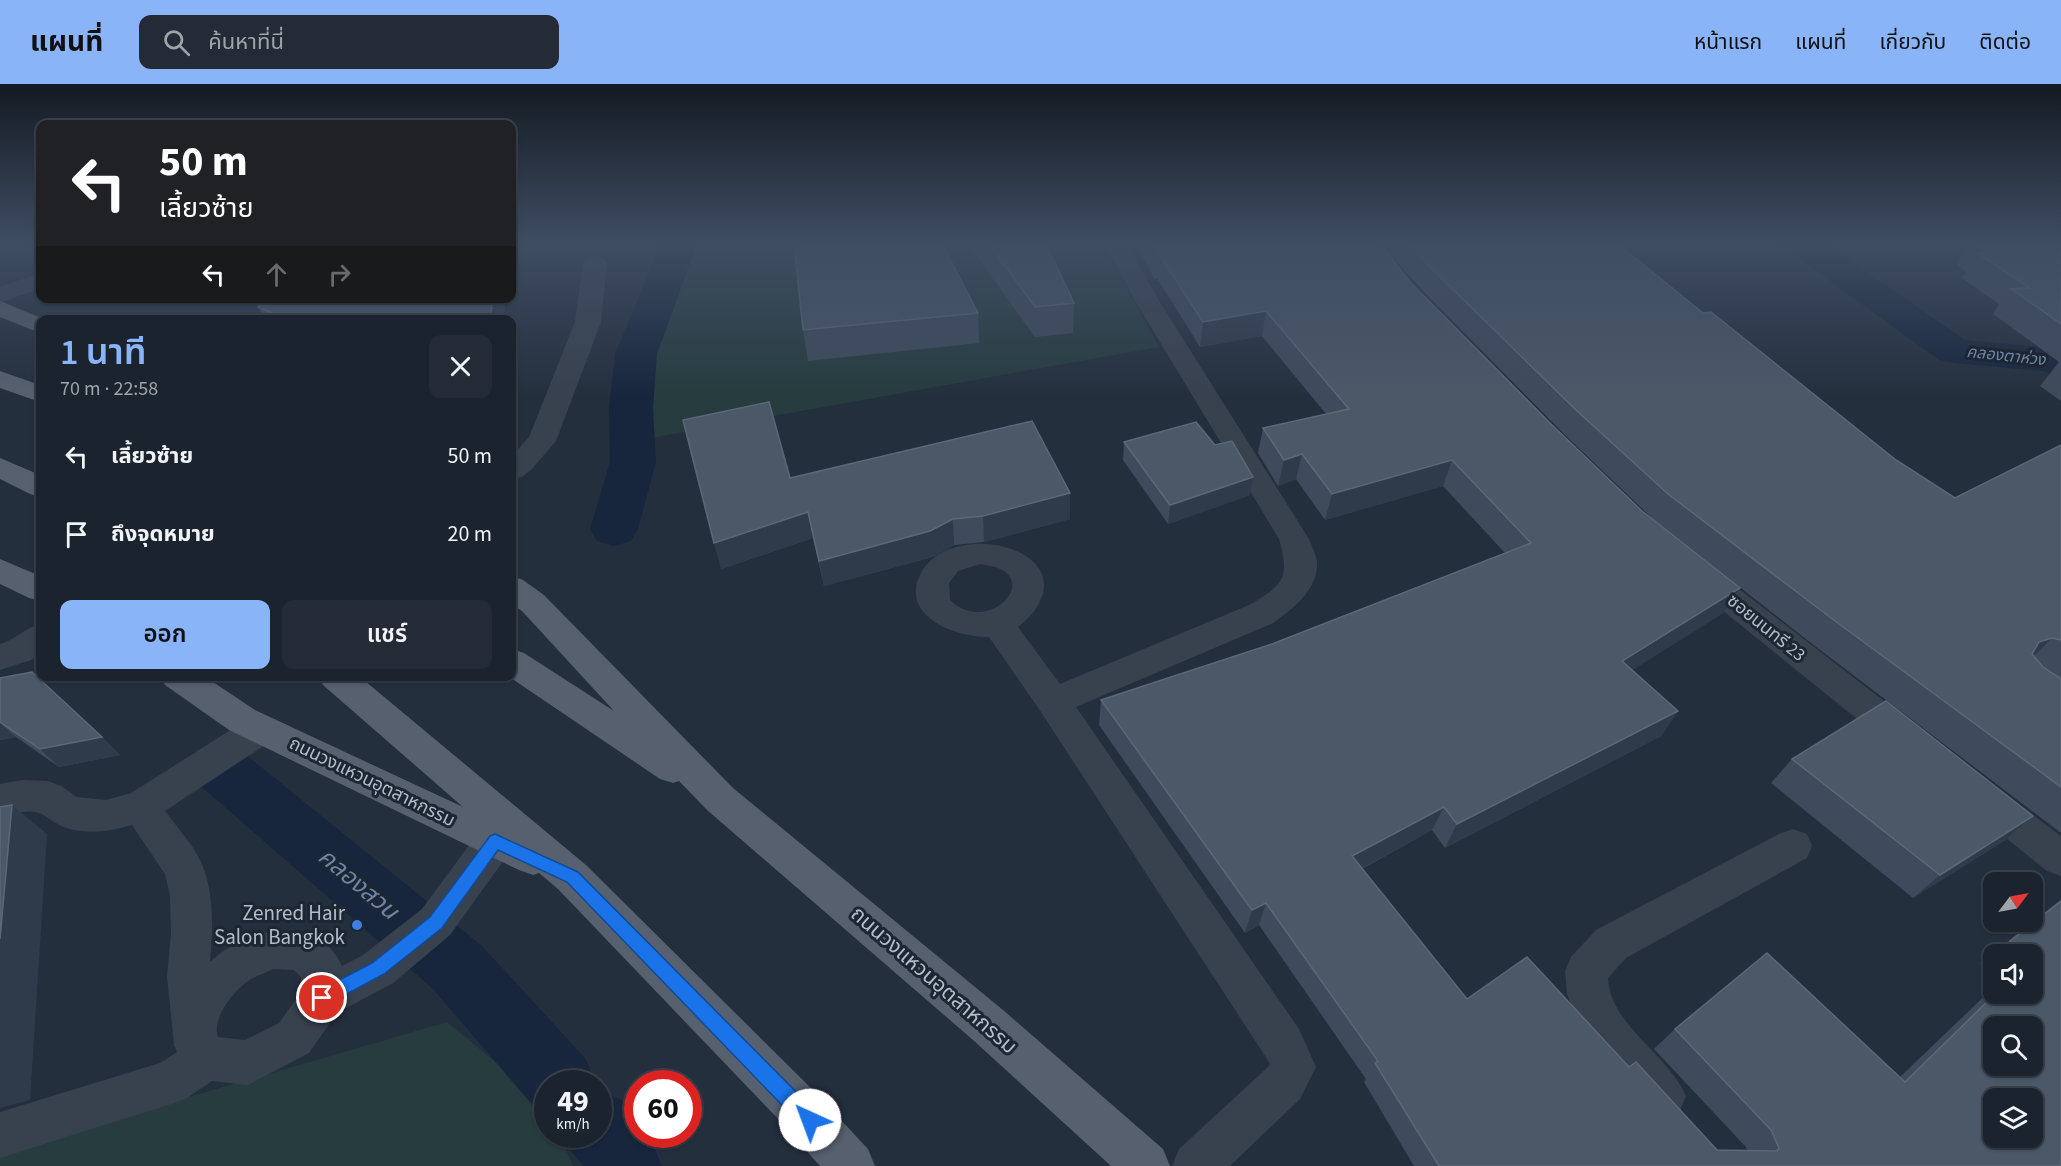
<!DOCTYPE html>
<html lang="th">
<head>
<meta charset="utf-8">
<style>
	:root { --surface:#1b232e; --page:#242b36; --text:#f1f3f6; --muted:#a0a4aa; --line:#39404a; --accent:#8ab4f8 }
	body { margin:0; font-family:"Source Sans 3","Noto Sans Thai",sans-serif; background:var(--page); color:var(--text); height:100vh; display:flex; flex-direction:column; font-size:22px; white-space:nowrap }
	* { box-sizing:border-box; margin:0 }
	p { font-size:20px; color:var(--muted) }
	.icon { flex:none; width:33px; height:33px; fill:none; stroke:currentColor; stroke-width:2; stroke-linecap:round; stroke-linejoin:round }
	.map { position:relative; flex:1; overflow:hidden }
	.drawer { position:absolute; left:36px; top:231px; width:480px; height:366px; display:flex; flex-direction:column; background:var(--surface); border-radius:12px; box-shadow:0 2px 4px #0004,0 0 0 2px var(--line) }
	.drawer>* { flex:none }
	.top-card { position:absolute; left:36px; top:36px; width:480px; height:183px; border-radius:12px; box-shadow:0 2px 4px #0004,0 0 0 2px var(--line); background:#202124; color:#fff; overflow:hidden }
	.needle { width:39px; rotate:58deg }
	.buttons { position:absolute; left:1983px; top:788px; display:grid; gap:12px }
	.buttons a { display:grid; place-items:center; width:60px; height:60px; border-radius:12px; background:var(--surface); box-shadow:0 2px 4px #0004,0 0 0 2px var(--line); font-size:30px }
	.speed { position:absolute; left:534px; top:986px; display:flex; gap:12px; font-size:30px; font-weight:700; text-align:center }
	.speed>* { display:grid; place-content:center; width:78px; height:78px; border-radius:50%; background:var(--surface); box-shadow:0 2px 4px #0004,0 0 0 2px var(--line); line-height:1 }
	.speed small { font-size:15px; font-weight:400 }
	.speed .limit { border:9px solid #d22; background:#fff; color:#111 }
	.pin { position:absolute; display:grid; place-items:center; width:51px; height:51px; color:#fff; margin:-26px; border:3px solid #fff; border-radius:50%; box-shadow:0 2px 6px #0007 }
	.me { position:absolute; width:66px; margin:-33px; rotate:317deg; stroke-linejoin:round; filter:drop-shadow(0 0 4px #0008) }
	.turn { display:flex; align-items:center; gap:21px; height:126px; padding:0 24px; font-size:27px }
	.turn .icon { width:78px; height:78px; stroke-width:2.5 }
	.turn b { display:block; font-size:42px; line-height:51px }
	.lanes { display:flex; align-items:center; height:57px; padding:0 24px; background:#0003; justify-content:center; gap:30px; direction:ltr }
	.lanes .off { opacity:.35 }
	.round { display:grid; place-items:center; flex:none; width:63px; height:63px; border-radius:12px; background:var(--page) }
	.headline { display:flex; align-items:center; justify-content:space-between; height:102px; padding:0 24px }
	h1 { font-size:36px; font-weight:600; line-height:45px; color:var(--accent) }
	.cta { display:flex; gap:12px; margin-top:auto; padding:12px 24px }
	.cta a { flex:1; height:69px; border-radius:12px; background:var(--accent); color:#111; font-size:24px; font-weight:600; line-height:69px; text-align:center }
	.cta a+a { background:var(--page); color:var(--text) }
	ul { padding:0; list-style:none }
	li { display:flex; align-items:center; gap:18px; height:78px; padding:0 24px }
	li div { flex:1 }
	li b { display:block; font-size:22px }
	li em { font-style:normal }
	header { display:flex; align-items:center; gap:36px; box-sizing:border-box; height:84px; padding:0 30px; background:var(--accent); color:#111 }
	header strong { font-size:28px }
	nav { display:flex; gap:33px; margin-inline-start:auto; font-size:21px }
	.search { width:420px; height:54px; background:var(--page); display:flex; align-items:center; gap:15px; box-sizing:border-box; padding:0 21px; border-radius:12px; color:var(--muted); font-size:22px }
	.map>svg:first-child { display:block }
	.green { fill:#263c3f }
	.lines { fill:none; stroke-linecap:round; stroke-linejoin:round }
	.canal { fill:#17263c; fill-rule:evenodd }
	.minor { fill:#38414e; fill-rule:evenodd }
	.major { fill:#56606e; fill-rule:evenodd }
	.wall { fill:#3f4b5c }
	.shaded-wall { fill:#2f3b4b }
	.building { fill:#4b5868; stroke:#5c6777; stroke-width:1.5; fill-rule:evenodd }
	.route { fill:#1a73e8; stroke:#114b97; stroke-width:1.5 }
	.shop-dot { fill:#3f7fe0; stroke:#1d2633; stroke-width:2 }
	.labels { text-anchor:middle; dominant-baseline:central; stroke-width:6; stroke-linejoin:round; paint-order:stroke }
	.far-water-label { font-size:16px; font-style:italic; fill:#6d86a8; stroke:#1d2633 }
	.street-label { font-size:18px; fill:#b4bcc9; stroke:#1d2633 }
	.near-poi-label { font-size:21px; fill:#b4bcc9; stroke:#1d2633; text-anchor:end }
	.near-street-label { font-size:21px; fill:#b4bcc9; stroke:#1d2633 }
	.near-water-label { font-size:24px; font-style:italic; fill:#6d86a8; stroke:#1d2633 }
</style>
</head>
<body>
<header>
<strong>แผนที่</strong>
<div class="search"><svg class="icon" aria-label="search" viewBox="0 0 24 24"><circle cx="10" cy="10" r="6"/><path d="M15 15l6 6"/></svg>ค้นหาที่นี่</div>
<nav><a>หน้าแรก</a><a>แผนที่</a><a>เกี่ยวกับ</a><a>ติดต่อ</a></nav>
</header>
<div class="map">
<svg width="2061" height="1082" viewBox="0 0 2061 1082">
	<rect width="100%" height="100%" fill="#242f3e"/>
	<!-- green -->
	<g class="green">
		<path d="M 688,160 L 1103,160 L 1159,263 L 645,355 L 644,280 Z"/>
		<path d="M 447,938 L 545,1019 L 547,1024 L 548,1050 L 559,1050 L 573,1082 L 0,1082 L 0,1068 Z"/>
	</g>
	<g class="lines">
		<!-- canal -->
		<g class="canal">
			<path d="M 661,160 L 697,160 L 657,270 L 653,324 L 656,378 L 638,445 L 631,457 L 614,462 L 597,457 L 590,445 L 610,378 L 609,324 L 615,270 Z"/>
			<path d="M 1785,160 L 1827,160 L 1965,256 L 2061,265 L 2061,294 L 2043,287 L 1954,279 L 1939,276 L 1790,168 Z"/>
			<path d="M 224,663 L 245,670 L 481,861 L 585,974 L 596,999 L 548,999 L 548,1030 L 535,1024 L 433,905 L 203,704 L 195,687 L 203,670 Z"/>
			<path d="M 598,1006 C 624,1016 638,1020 638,1050 L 648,1050 L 662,1082 L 583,1082 L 572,1068 L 565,1050 L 598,1050 Z"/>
		</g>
		<!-- minor -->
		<g class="minor">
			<path d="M 1104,160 L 1127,160 L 1158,215 L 1309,455 C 1312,463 1316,470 1317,478 C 1319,505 1292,526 1273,539 L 1076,623 L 1299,945 L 1316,983 L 1300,1015 L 1230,1082 L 1172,1082 L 1179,1065 L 1268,983 L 1270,980 L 1267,975 L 1041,628 L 989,553 C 956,554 898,532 921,489 C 949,437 1064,460 1041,515 C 1036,527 1028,535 1018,543 L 1060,600 L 1249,521 C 1284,500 1290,495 1279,455 L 1134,215 ZM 980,480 C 986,481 993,482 998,484 C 1038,500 985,551 950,516 L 949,499 L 958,487 Z"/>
			<path d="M 1404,160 L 1467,160 L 1464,165 L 1456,167 L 1376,178 L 1368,176 L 1364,171 L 1368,166 Z"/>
			<path d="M 595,172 L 603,174 L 607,179 L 601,238 L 556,357 L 531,386 L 522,393 L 512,395 L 512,372 L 529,353 L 575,238 L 583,179 L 587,174 Z"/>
			<path d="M 40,189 L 40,204 L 0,219 L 0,203 Z"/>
			<path d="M 1697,478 L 1708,481 L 1919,644 L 1924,654 L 1919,664 L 1906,669 L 1893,664 L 1686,497 L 1681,489 L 1686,481 Z"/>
			<path d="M 40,540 L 40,569 L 31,576 L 0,586 L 0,560 C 15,556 25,544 40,540 Z"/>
			<path d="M 261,631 L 274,635 L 279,645 L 274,655 L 165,727 C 176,742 189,756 198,772 C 215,803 213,844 210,878 C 245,844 318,828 342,882 L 363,871 L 422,825 L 481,745 L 495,740 L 509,745 L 514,757 L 509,769 L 450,851 L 393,899 L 337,929 L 309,969 L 248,1001 L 212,997 L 187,1014 L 171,1020 L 0,1074 L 0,1028 L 160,979 L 177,968 L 174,961 L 167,892 L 171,850 L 170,812 L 165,790 L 132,741 C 111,747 89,751 67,744 C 56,741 51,735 42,730 C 31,724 12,730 0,732 L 0,700 L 22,696 L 48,697 L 61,702 L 77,713 L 106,716 L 131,709 L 248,635 ZM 273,885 L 294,886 L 301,893 L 301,908 L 279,939 L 245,956 L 218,953 C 211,934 235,905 251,895 C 258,891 266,889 273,885 Z"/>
			<path d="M 1984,699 L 1997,704 L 2061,752 L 2061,792 L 2047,787 L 1971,726 L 1965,715 L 1971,704 Z"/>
			<path d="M 1793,745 L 1807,750 L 1812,762 L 1807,774 L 1626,874 L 1608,894 C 1610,941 1668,970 1686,1012 L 1679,1028 L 1663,1035 L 1647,1028 L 1595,966 L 1578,938 L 1567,910 L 1565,887 L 1571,873 L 1596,846 L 1779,750 Z"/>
		</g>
		<!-- major -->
		<g class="major">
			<path d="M 0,217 L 46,236 L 40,236 L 40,249 L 0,233 Z"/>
			<path d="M 0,287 L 40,301 L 40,318 L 0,304 Z"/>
			<path d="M 0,374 L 40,391 L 40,413 L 30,410 L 0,395 Z"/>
			<path d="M 0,475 L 40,492 L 40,517 L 29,514 L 0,500 Z"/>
			<path d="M 512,492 L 523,496 L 544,511 L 733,704 L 1003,926 L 1163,1065 L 1170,1082 L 1111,1082 L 973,956 L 707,726 L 679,697 L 673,699 L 660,695 L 508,592 L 512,592 L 512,565 L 524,569 L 614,627 L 522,527 L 512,520 Z"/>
			<path d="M 160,592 L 204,592 L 255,626 L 463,723 L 323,601 L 318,592 L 359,592 L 586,781 L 812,1005 L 868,1065 L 875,1082 L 820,1082 L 780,1037 L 558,805 L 539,789 L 533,791 L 519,786 L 229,646 L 165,601 Z"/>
		</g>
	</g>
	<!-- wall -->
	<g class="wall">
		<path d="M 794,160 L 1046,160 L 1074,219 L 1073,249 L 1035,253 L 972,166 L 952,178 L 978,229 L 979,259 L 808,277 L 803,246 Z"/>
		<path d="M 1136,160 L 1380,160 L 1410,198 L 1723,529 L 1632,586 L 1678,627 L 1661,652 L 1445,764 L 1432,746 L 1362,785 L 1467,915 L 1629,983 L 1717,1066 L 1747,1066 L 1746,1063 L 1654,965 L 1675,945 L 1900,993 L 1994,903 L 1994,909 L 2032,909 L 2032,870 L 1994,870 L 1994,891 L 1980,879 L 2061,816 L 2061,1082 L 1414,1082 L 1364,998 L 1366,995 L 1259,841 L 1245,849 L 1099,641 L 1101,616 L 1272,560 L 1505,469 L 1443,402 L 1325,436 L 1296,395 L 1278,402 L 1258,369 L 1263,344 L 1326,330 L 1262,252 L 1200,263 L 1157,194 L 1154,195 Z"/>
		<path d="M 1402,160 L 1618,160 L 1703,229 L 1896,376 L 1955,414 L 2061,361 L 2061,749 L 1811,559 L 1653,435 L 1565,351 L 1425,209 L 1397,178 Z"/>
		<path d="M 1970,160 L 2061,160 L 2061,317 L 2040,302 L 2059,278 L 1993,230 L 1999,220 L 1962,194 L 1966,188 L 1956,180 Z"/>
		<path d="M 506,214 L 503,236 L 265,236 L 258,223 Z"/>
		<path d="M 1124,358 L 1250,411 L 1168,440 L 1123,376 Z"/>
		<path d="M 790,394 L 1070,409 L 1070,435 L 984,458 L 954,461 L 933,473 L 824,502 L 813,454 L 721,485 Z"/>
		<path d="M 0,594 L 102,653 L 120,671 L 59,683 L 16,653 L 0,656 Z"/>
		<path d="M 1792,675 L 2033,732 L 2005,756 L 1913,814 L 1771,699 Z"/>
	</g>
	<!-- shaded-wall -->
	<g class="shaded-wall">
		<path d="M 940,160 L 972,160 L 972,166 L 941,185 Z"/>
		<path d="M 493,214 L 506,214 L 503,236 L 490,236 Z"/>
		<path d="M 1266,227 L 1262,252 L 1200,263 L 1203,238 Z"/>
		<path d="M 1302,370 L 1296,395 L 1278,402 L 1284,376 Z"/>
		<path d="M 1452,376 L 1443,402 L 1325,436 L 1332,410 Z"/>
		<path d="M 1253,393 L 1250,411 L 1168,440 L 1170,421 Z"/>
		<path d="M 1070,409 L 1070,435 L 984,458 L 983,432 Z"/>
		<path d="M 808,428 L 813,454 L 721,485 L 714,459 Z"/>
		<path d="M 953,435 L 954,461 L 933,473 L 824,502 L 819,477 Z"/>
		<path d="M 1740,504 L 1723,529 L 1607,602 L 1622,577 Z"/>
		<path d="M 2052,554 L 2027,579 L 2039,558 Z"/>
		<path d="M 1678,627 L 1661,652 L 1445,764 L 1457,740 Z"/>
		<path d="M 0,639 L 16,653 L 0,656 Z"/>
		<path d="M 102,653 L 120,671 L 59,683 L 40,665 Z"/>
		<path d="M 12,721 L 47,750 L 30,1016 L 0,1024 L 0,855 Z"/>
		<path d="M 1444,723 L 1432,746 L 1342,795 L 1352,772 Z"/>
		<path d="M 2033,732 L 2005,756 L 1913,814 L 1940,791 Z"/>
		<path d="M 1266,819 L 1259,841 L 1245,849 L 1252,826 Z"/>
	</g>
	<!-- building -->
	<g class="building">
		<path d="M 794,160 L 942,160 L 978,229 L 803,246 Z"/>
		<path d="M 989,160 L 1046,160 L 1074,219 L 1035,223 Z"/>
		<path d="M 1151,160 L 1380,160 L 1410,198 L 1552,341 L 1642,427 L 1740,504 L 1622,577 L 1678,627 L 1457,740 L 1444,723 L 1352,772 L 1467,915 L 1527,873 L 1629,983 L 1636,978 L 1717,1066 L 1777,1067 L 1779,1064 L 1771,1046 L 1675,945 L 1767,869 L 1905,998 L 1996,909 L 2032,909 L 2032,870 L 2025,870 L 2010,857 L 2061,817 L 2061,1082 L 1439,1082 L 1375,979 L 1378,977 L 1266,819 L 1252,826 L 1101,616 L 1272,560 L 1531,459 L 1452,376 L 1332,410 L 1302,370 L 1284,376 L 1263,344 L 1349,325 L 1266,227 L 1203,238 L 1159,170 L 1157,170 ZM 1994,942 L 2032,942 L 2032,981 L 1994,981 ZM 1994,1014 L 2032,1014 L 2032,1053 L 1994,1053 Z"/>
		<path d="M 1410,160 L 1618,160 L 1703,229 L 1711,228 L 1896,376 L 1955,414 L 2061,361 L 2061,556 L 2052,554 L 2039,558 L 2032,570 L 2043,583 L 2061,595 L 2061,703 L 1831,534 L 1668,410 L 1576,326 L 1432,185 Z"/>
		<path d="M 1979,160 L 2061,160 L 2061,240 L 2011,205 L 2029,204 L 1979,170 L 1989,168 Z"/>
		<path d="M 265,214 L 493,214 L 490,236 L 287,236 L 258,223 Z"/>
		<path d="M 769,318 L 790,394 L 1032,337 L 1070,409 L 983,432 L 953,435 L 930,447 L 819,477 L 808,428 L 714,459 L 683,336 Z"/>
		<path d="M 1196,338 L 1215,361 L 1232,357 L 1253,393 L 1170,421 L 1124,358 Z"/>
		<path d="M 32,588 L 102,653 L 40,665 L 0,638 L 0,594 Z"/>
		<path d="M 1886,617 L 2033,732 L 1940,791 L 1792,675 Z"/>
		<path d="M 12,721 L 0,855 L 0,723 Z"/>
	</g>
	<!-- sky -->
	<linearGradient id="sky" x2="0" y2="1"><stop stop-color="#141a22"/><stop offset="0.51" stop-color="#3f4d63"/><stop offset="1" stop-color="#3f4d63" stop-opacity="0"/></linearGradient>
	<rect width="2061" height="312" fill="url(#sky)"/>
	<!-- route -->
	<path class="route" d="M 495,750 L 578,788 L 817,1029 L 819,1036 L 817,1043 L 810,1046 L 803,1043 L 567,798 L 498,766 L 442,844 L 384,890 L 328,920 L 322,923 L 316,920 L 313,914 L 316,908 L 372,879 L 430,833 L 490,752 Z"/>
	<!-- markers -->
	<circle class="shop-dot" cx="357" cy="841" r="6"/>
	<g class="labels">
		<!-- far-water labels -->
		<g class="far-water-label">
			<text transform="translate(2006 272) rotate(6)">คลองตาห่วง</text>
		</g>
		<!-- street labels -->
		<g class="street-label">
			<text transform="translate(1766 544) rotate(39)">ซอยนนทรี 23</text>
			<text transform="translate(372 698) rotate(26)">ถนนวงแหวนอุตสาหกรรม</text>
		</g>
		<!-- near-poi labels -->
		<g class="near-poi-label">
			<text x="345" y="829">Zenred Hair<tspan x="345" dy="24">Salon Bangkok</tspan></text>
		</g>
		<!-- near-street labels -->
		<g class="near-street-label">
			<text transform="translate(934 896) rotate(41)">ถนนวงแหวนอุตสาหกรรม</text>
		</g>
		<!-- near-water labels -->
		<g class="near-water-label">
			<text transform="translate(358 800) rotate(40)">คลองสวน</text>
		</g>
	</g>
</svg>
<div class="buttons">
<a><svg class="needle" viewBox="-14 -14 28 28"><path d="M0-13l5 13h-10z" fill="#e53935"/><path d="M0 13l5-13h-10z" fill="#a0a4aa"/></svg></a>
<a><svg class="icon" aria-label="sound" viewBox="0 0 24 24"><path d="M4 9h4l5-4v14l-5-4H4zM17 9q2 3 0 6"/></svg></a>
<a><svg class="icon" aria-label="search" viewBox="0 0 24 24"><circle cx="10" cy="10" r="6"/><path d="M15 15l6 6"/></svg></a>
<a><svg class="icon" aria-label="layers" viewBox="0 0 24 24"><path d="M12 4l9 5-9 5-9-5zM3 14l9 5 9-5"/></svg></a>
</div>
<div class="speed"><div>49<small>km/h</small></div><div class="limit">60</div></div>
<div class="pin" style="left:322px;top:914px;background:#d93025"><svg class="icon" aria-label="arrive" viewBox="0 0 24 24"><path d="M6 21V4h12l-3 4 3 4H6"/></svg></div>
<svg class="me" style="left:810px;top:1036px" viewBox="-20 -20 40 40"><circle r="19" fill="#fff"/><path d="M0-13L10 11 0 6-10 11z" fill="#1a73e8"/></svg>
<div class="top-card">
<div class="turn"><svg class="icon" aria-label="left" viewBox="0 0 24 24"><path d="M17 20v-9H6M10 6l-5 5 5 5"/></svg><div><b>50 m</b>เลี้ยวซ้าย</div></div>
<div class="lanes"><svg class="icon" aria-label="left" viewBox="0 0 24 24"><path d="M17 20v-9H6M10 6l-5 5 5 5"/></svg><svg class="icon off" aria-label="ahead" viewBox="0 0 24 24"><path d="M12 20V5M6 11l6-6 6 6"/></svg><svg class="icon off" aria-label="right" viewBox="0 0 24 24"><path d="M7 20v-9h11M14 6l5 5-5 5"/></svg></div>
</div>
<section class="drawer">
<div class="headline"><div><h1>1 นาที</h1><p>70 m · 22:58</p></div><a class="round"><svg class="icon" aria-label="close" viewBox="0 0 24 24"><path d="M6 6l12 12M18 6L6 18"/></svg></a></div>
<ul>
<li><svg class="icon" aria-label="left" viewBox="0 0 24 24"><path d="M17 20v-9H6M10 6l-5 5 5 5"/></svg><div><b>เลี้ยวซ้าย</b></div><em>50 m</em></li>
<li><svg class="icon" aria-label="arrive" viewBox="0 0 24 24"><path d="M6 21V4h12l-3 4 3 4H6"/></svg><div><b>ถึงจุดหมาย</b></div><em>20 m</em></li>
</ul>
<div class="cta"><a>ออก</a><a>แชร์</a></div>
</section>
</div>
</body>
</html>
